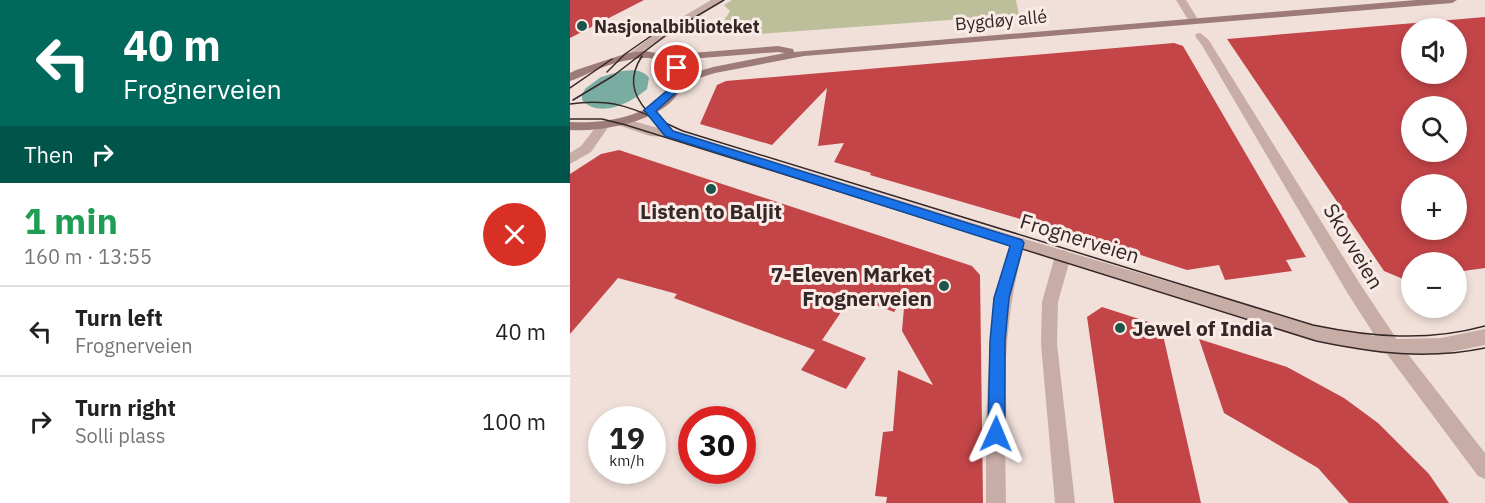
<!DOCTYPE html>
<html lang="en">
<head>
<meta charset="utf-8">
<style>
	:root { --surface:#fff; --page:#f6f6f6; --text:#222; --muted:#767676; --line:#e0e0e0 }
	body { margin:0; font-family:"IBM Plex Sans",sans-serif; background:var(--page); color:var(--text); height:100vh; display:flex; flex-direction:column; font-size:22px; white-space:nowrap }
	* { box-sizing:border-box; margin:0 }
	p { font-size:20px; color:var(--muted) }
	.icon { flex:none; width:33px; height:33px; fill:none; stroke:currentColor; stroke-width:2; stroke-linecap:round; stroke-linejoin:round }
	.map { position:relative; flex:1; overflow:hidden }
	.side { display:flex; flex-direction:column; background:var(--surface); width:570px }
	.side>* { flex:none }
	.banner { background:#00695c; color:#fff; overflow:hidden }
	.controls { position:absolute; left:831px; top:18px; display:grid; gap:12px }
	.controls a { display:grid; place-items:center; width:66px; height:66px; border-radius:50%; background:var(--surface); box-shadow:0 3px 9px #0003; font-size:30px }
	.speed { position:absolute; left:18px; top:406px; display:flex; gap:12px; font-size:30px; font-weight:700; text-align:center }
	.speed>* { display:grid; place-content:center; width:78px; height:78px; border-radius:50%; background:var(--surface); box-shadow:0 3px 9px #0003; line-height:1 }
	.speed small { font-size:15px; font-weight:400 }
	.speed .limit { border:9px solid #d22; background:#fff; color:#111 }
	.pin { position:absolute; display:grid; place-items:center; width:51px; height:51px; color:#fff; margin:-26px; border:3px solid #fff; border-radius:50%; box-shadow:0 2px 6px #0007 }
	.me { position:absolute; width:66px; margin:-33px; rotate:1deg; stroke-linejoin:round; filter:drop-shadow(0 0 4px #0008) }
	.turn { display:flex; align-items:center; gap:21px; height:126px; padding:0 24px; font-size:27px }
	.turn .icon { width:78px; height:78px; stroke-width:2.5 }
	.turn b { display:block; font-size:42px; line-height:51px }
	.then { display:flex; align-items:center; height:57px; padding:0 24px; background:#0003; gap:12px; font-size:22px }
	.round { display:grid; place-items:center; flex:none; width:63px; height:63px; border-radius:32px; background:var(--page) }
	.summary { display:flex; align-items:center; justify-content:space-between; height:102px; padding:0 24px }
	h1 { font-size:36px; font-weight:700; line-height:45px; color:#1e9e55 }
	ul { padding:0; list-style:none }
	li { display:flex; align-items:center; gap:18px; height:90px; padding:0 24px; border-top:2px solid var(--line) }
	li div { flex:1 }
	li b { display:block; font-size:22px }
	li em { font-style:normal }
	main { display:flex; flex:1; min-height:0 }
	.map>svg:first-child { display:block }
	.green { fill:#bdbf9a }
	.water { fill:#79ada1 }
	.building { fill:#c34548; fill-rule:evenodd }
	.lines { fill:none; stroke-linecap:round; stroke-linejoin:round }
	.service { fill:#c8ada6; fill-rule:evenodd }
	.pedestrian { fill:#c8ada6; fill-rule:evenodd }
	.minor { fill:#c8ada6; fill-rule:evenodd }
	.tertiary { fill:#c8ada6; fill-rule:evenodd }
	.secondary { fill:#9c7b78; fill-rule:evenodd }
	.tram { stroke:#352727; stroke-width:1.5 }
	.route { fill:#1a73e8; stroke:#114b97; stroke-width:1.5 }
	.poi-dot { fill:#1d554a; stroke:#f9ebe6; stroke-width:2 }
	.labels { text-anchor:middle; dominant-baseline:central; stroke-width:6; stroke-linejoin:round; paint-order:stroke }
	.far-street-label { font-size:18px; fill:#352727; stroke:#f9ebe6 }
	.far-poi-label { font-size:18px; font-weight:bold; fill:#352727; stroke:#f9ebe6; text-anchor:start }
	.poi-label { font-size:21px; font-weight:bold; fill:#352727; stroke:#f9ebe6 }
	.street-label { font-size:21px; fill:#352727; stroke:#f9ebe6 }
</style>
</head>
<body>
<main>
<section class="side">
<div class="banner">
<div class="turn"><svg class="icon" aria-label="left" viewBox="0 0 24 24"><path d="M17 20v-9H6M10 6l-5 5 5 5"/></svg><div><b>40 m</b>Frognerveien</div></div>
<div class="then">Then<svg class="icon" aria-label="right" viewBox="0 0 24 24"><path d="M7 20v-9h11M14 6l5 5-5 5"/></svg></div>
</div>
<div class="summary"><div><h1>1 min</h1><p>160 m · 13:55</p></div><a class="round" style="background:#d93025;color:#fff"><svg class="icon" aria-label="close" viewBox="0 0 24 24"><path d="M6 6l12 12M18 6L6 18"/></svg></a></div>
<ul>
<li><svg class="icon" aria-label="left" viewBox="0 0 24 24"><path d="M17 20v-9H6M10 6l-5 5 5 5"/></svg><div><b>Turn left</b><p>Frognerveien</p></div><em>40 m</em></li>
<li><svg class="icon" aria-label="right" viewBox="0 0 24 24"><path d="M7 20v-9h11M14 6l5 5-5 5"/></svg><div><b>Turn right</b><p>Solli plass</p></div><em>100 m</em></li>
</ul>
</section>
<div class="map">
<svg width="915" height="503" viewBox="0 0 915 503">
	<rect width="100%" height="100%" fill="#f1e0da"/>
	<!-- green -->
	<path class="green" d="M 162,0 L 446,0 L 449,15 L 174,35 L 160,31 L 153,22 L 160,11 L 154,5 Z"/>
	<!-- water -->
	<path class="water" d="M 52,71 C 62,70 72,69 79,78 L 77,89 C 61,103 29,119 12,100 L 12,94 L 16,88 L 31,77 Z"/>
	<!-- building -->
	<g class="building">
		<path d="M 0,0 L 74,0 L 0,38 Z"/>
		<path d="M 915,17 L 915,268 L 886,272 L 886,262 L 842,262 L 842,278 L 833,279 L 814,271 L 657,39 ZM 842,28 L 886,28 L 886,74 L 842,74 ZM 842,106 L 886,106 L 886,152 L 842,152 ZM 842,184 L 886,184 L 886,230 L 842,230 Z"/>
		<path d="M 604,43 L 613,46 L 736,257 L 716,260 L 722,271 L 655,280 L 649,265 L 617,270 L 472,223 L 471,225 L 300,175 L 301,173 L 264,162 L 274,143 L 248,146 L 257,88 L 202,145 L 130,124 L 147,85 L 156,81 Z"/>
		<path d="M 49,150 L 402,266 L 410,275 L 413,503 L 316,503 L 317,497 L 305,496 L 313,432 L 323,431 L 328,370 L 363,385 L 332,331 L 335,296 L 324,312 L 282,296 L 246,349 L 252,340 L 296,358 L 276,389 L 231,370 L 245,350 L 104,298 L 107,294 L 48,278 L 0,334 L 0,174 L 31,154 Z"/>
		<path d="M 532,307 L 591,326 L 631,503 L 544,503 L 517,317 Z"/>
		<path d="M 629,339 L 717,367 L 774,398 L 808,423 L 859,474 L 879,503 L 779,503 L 748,468 L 654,413 Z"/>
	</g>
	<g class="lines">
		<!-- service -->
		<path class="service" d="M 606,0 L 616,0 L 629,21 L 628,23 L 620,23 Z"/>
		<!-- pedestrian -->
		<path class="pedestrian" d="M 630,33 L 639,40 L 639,44 L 631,44 L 625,36 L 626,34 Z"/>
		<!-- minor -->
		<g class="minor">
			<path d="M 635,39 L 640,42 L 790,284 L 828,341 L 831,347 L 828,353 L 822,355 L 816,353 L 778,294 L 630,42 Z"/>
			<path d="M 33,122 L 39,126 L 21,152 L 0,164 L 0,153 L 11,146 L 29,123 Z"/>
			<path d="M 448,237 L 453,239 L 455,243 C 429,329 435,415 436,503 L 416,503 C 417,414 413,328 441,243 L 443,239 Z"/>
			<path d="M 493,250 L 498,252 L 501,256 L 488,302 L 487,344 L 505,503 L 485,503 L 471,344 L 472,302 L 485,256 L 488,252 Z"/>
		</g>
		<!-- tertiary -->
		<g class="tertiary">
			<path d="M 141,0 L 153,0 L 66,57 L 62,58 L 57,55 L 92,29 Z"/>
			<path d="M 79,106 L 83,107 L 103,130 L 448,237 L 744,325 L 822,339 L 871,338 L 915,329 L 915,345 L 871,354 L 838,354 L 915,453 L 915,479 L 908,476 L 817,354 L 744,341 L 98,137 L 80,136 L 48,125 L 46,122 L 52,118 L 88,128 L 73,110 Z"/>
		</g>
		<!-- secondary -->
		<path class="secondary" d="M 846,0 L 887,0 L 882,3 L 234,56 L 145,73 L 113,83 C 102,121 33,132 0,130 L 0,122 C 30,124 73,118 95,95 C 114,75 97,57 74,58 C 56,59 37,65 21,72 C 14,75 7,79 0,81 L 0,73 L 6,70 L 58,53 L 75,51 L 97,55 L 208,46 L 223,49 L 224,52 ZM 208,52 L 215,53 L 143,67 L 113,76 L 107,60 Z"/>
		<!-- tram -->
		<g class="tram">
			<path d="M 72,56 C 59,76 61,93 77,111"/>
			<path d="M 37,72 L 55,54 L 81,36"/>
			<path d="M 0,88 L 42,59"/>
			<path d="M 3,100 L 43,76 L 100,32 L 154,0"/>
			<path d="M 0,104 C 49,97 70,112 113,131 L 743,325 C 801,337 857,342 915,326"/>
			<path d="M 0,119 L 32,119 L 56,125 L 746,341 C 803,353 857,360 915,348"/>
		</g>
	</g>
	<!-- route -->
	<path class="route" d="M 103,65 L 111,65 L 114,74 L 108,91 L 86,111 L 103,131 L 452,240 L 454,243 L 439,298 L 435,341 L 435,434 L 433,440 L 426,442 L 420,440 L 418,434 L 420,341 L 424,298 L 440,246 L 95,136 L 74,110 L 100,88 L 104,74 Z"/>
	<!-- markers -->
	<g class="poi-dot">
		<circle cx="12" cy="26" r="6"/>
		<circle cx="141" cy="189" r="6"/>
		<circle cx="374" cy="286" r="6"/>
		<circle cx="550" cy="328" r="6"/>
	</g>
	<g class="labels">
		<!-- far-street labels -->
		<g class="far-street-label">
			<text transform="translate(431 20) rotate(-5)">Bygdøy allé</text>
		</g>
		<!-- far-poi labels -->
		<g class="far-poi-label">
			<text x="24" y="26">Nasjonalbiblioteket</text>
		</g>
		<!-- poi labels -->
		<g class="poi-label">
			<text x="141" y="211">Listen to Baljit</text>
			<text x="362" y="274" text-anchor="end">7-Eleven Market<tspan x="362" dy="24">Frognerveien</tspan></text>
			<text x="562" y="328" text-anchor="start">Jewel of India</text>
		</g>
		<!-- street labels -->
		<g class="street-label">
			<text transform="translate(510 238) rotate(17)">Frognerveien</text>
			<text transform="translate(784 246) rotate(59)">Skovveien</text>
		</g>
	</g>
</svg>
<div class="controls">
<a><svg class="icon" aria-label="sound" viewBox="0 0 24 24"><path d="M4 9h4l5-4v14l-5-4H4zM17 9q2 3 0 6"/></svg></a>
<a><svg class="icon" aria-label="search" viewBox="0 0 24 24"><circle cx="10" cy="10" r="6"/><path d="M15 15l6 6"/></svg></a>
<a>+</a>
<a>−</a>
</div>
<div class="speed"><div>19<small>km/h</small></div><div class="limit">30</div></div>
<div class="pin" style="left:107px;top:68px;background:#d93025"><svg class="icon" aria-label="arrive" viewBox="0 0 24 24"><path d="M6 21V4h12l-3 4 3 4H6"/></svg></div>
<svg class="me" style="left:426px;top:434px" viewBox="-20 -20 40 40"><path d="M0-17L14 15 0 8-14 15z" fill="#1a73e8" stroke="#fff" stroke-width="4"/></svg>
</div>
</main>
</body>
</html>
